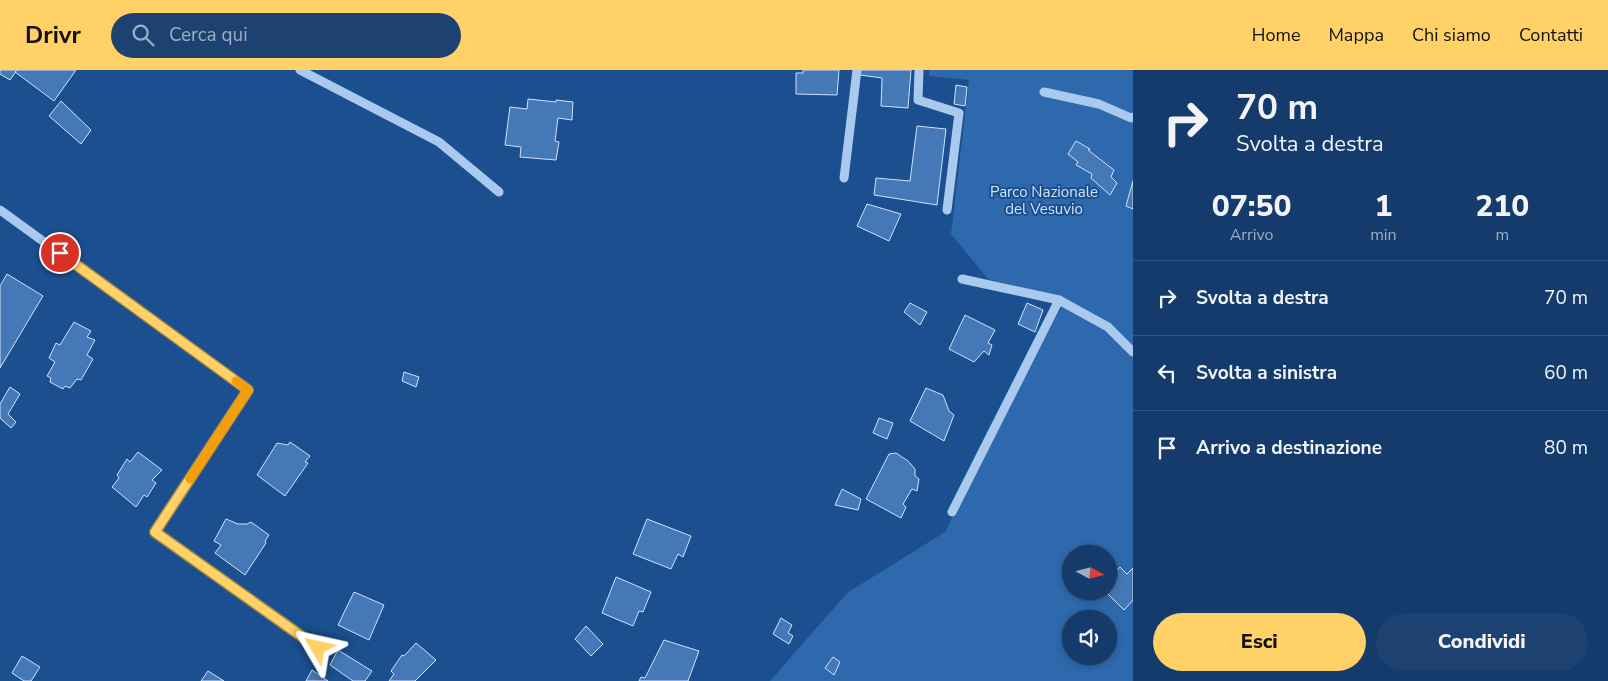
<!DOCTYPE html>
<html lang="it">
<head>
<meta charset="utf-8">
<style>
	:root { --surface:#143b6b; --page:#1d4271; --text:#f1f3f6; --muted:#9dadc1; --line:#33557e; --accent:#ffd166 }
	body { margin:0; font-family:"Nunito Sans",sans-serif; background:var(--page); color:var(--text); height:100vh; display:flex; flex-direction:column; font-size:19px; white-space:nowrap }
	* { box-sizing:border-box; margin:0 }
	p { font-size:16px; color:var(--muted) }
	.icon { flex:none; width:28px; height:28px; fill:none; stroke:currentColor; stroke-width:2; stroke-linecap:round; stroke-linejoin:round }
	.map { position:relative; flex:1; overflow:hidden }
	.details { display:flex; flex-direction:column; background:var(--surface); width:475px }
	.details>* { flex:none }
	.hud { background:#143b6b; color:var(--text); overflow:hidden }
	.needle { width:32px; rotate:97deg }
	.fabs { position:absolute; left:1062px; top:475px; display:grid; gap:10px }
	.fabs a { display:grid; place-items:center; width:55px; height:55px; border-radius:50%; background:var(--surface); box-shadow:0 2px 8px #0003,0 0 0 1px var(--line); font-size:25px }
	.pin { position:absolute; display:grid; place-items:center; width:42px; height:42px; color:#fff; margin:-21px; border:2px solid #fff; border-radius:50%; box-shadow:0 1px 5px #0007 }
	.me { position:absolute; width:55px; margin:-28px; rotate:306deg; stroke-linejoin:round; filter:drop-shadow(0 0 4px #0008) }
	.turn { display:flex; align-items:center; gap:18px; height:105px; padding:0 20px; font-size:22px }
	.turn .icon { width:65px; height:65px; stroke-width:2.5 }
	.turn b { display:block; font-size:35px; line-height:42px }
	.eta { display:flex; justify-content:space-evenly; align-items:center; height:85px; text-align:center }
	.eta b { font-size:30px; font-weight:800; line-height:35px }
	.button { display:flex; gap:10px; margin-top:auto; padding:10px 20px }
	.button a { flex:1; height:58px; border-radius:30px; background:var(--accent); color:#111; font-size:20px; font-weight:800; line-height:58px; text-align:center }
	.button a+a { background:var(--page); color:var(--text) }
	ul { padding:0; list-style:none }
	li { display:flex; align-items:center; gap:15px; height:75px; padding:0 20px; border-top:1px solid var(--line) }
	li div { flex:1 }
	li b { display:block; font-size:19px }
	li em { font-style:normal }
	header { display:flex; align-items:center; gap:30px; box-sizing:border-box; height:70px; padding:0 25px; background:var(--accent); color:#111 }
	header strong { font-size:24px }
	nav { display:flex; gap:28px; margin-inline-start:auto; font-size:18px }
	.search { width:350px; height:45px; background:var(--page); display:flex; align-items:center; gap:12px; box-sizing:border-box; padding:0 18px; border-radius:28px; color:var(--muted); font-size:19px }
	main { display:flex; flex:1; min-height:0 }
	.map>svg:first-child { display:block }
	.green { fill:#2e69ad; fill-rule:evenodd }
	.building { fill:#4478b7; stroke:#cfe3fa }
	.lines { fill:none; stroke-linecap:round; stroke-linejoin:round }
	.minor { stroke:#a9c9ee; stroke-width:9 }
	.route-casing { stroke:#a68842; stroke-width:12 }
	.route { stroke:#ffd166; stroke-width:9 }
	.slow { stroke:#f59e0b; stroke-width:9 }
	.labels { text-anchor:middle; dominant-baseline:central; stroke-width:4; stroke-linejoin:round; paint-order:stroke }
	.park-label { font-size:15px; fill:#cfe3fa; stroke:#1b4f8f }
</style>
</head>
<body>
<header>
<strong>Drivr</strong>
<div class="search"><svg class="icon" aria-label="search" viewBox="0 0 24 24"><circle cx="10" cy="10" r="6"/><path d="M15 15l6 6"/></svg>Cerca qui</div>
<nav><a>Home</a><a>Mappa</a><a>Chi siamo</a><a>Contatti</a></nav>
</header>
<main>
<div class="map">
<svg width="1133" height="611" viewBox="0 0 1133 611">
	<rect width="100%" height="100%" fill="#1b4f8f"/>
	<!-- green -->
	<path class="green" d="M 929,0 L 1133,0 L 1133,611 L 770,611 L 847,523 L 945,462 L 1031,293 L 1066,229 L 988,209 L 951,164 L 969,10 L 929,6 ZM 1071,484 L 1109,484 L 1109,521 L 1071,521 ZM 1071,549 L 1109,549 L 1109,586 L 1071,586 Z"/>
	<!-- building -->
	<g class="building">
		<path d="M 0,0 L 17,0 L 10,10 L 0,4 Z"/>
		<path d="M 17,0 L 76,0 L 54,31 L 15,2 Z"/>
		<path d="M 803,0 L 839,0 L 837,25 L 796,24 L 796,3 L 803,3 Z"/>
		<path d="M 860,0 L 911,0 L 908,38 L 881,36 L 882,8 L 860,5 Z"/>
		<path d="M 956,15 L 967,17 L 965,36 L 954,34 Z"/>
		<path d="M 528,29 L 556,32 L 556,30 L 573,32 L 572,50 L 558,48 L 555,71 L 559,72 L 556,90 L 520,87 L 521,77 L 505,75 L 510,37 L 527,39 Z"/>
		<path d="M 61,31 L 91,60 L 81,74 L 49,46 Z"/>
		<path d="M 917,56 L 946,59 L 937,135 L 874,125 L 876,108 L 910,111 Z"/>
		<path d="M 1076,71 L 1090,79 L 1088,80 L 1114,100 L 1111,107 L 1117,113 L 1110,125 L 1091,108 L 1092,104 L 1076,95 L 1078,92 L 1068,84 Z"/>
		<path d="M 1133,111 L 1133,139 L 1126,136 Z"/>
		<path d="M 867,134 L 901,144 L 889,171 L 857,156 Z"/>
		<path d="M 7,204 L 43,226 L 0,298 L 0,216 Z"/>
		<path d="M 910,233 L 927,242 L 920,255 L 904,242 Z"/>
		<path d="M 1027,233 L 1043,240 L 1035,262 L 1018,254 Z"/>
		<path d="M 965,245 L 995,260 L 988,273 L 992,275 L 989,285 L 984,281 L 974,292 L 949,279 Z"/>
		<path d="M 74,252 L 91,261 L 87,267 L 95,270 L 87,285 L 93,289 L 81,310 L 77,309 L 70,318 L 65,316 L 63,319 L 50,312 L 51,308 L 47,306 L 55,292 L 49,288 L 56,273 L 60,275 Z"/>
		<path d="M 404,302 L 419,307 L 416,317 L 402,311 Z"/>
		<path d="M 10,317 L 20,324 L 8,344 L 16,352 L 11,358 L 0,348 L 0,334 Z"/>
		<path d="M 926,318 L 943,325 L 949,341 L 954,345 L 944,371 L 910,351 Z"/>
		<path d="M 879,348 L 893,353 L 887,369 L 873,363 Z"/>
		<path d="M 290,372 L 310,386 L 305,392 L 308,393 L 285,426 L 257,405 L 277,373 L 288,375 Z"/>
		<path d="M 138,382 L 162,400 L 152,410 L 156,413 L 147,427 L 144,425 L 136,437 L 112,417 L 119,408 L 117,405 L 127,389 L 130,392 Z"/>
		<path d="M 896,383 L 908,391 L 915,399 L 915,406 L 919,409 L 917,421 L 912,419 L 903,434 L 906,437 L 901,448 L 866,429 L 889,384 Z"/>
		<path d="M 842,419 L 861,429 L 858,440 L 835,435 Z"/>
		<path d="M 226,449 L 238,454 L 247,454 L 251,452 L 269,465 L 265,471 L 266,473 L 245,505 L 215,483 L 221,475 L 214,471 Z"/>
		<path d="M 647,449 L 691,466 L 683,487 L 678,484 L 671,499 L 633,484 Z"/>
		<path d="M 1120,497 L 1127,504 L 1133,498 L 1133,530 L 1124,540 L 1105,521 L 1109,521 L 1109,508 Z"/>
		<path d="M 616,507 L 651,522 L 643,542 L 639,541 L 633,556 L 602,543 Z"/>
		<path d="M 354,522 L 384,535 L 369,570 L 338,555 Z"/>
		<path d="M 781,548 L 792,555 L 788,563 L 793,566 L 789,574 L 773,564 Z"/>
		<path d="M 586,556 L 603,574 L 591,586 L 575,569 Z"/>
		<path d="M 664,570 L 699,581 L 688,611 L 639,611 L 641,607 L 645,608 Z"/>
		<path d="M 416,573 L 436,590 L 415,611 L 389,611 L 394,604 L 391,601 L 402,585 L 404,586 Z"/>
		<path d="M 338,580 L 372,601 L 365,611 L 353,611 L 330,595 Z"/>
		<path d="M 22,586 L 40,597 L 31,611 L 24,611 L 12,603 Z"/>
		<path d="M 833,587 L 840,592 L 834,605 L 825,598 Z"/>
		<path d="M 312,600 L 328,611 L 306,611 Z"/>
		<path d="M 208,601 L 224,611 L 201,611 Z"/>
	</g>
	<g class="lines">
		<!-- minor -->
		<g class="minor">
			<path d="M 300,0 L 439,72 L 499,122"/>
			<path d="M 919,0 L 918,30 L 959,43 L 947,140"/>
			<path d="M 1044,22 L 1099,34 L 1131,48 L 1133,47"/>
			<path d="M 844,108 L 857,0"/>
			<path d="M 0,140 L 248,320 L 155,462 L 318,578"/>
			<path d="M 962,209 L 1059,230 L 1108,257 L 1133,282"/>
			<path d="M 952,442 L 1059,230"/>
		</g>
	</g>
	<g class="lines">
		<defs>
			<path id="route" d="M 60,183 L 248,320 L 155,462 L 318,578"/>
		</defs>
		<!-- route casing -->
		<use href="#route" class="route-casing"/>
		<!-- route -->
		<use href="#route" class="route"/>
		<!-- slow -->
		<path class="slow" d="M 190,409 L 248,320 L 236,311"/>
	</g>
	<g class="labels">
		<!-- park labels -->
		<g class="park-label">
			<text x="1044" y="122">Parco Nazionale<tspan x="1044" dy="17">del Vesuvio</tspan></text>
		</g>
	</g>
</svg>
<div class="fabs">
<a><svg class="needle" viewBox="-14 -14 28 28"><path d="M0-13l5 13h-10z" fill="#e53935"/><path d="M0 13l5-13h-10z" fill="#9dadc1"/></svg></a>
<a><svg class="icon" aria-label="sound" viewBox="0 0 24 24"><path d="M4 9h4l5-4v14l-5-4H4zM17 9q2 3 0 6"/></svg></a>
</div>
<div class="pin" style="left:60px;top:183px;background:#d93025"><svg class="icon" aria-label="arrive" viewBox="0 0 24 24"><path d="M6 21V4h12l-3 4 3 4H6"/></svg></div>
<svg class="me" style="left:318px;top:578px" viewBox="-20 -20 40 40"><path d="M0-17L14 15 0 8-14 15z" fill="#ffd166" stroke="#fff" stroke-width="4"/></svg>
</div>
<section class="details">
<div class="hud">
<div class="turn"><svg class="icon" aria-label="right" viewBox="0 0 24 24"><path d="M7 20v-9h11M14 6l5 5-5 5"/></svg><div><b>70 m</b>Svolta a destra</div></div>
</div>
<div class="eta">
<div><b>07:50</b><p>Arrivo</p></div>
<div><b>1</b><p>min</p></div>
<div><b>210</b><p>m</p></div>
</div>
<ul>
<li><svg class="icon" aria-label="right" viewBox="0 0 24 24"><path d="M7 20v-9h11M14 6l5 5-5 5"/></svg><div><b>Svolta a destra</b></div><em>70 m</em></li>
<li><svg class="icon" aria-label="left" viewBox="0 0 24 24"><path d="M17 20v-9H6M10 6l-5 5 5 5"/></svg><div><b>Svolta a sinistra</b></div><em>60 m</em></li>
<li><svg class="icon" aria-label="arrive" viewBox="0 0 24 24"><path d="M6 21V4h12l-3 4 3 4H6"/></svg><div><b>Arrivo a destinazione</b></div><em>80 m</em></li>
</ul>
<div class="button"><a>Esci</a><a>Condividi</a></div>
</section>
</main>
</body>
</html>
